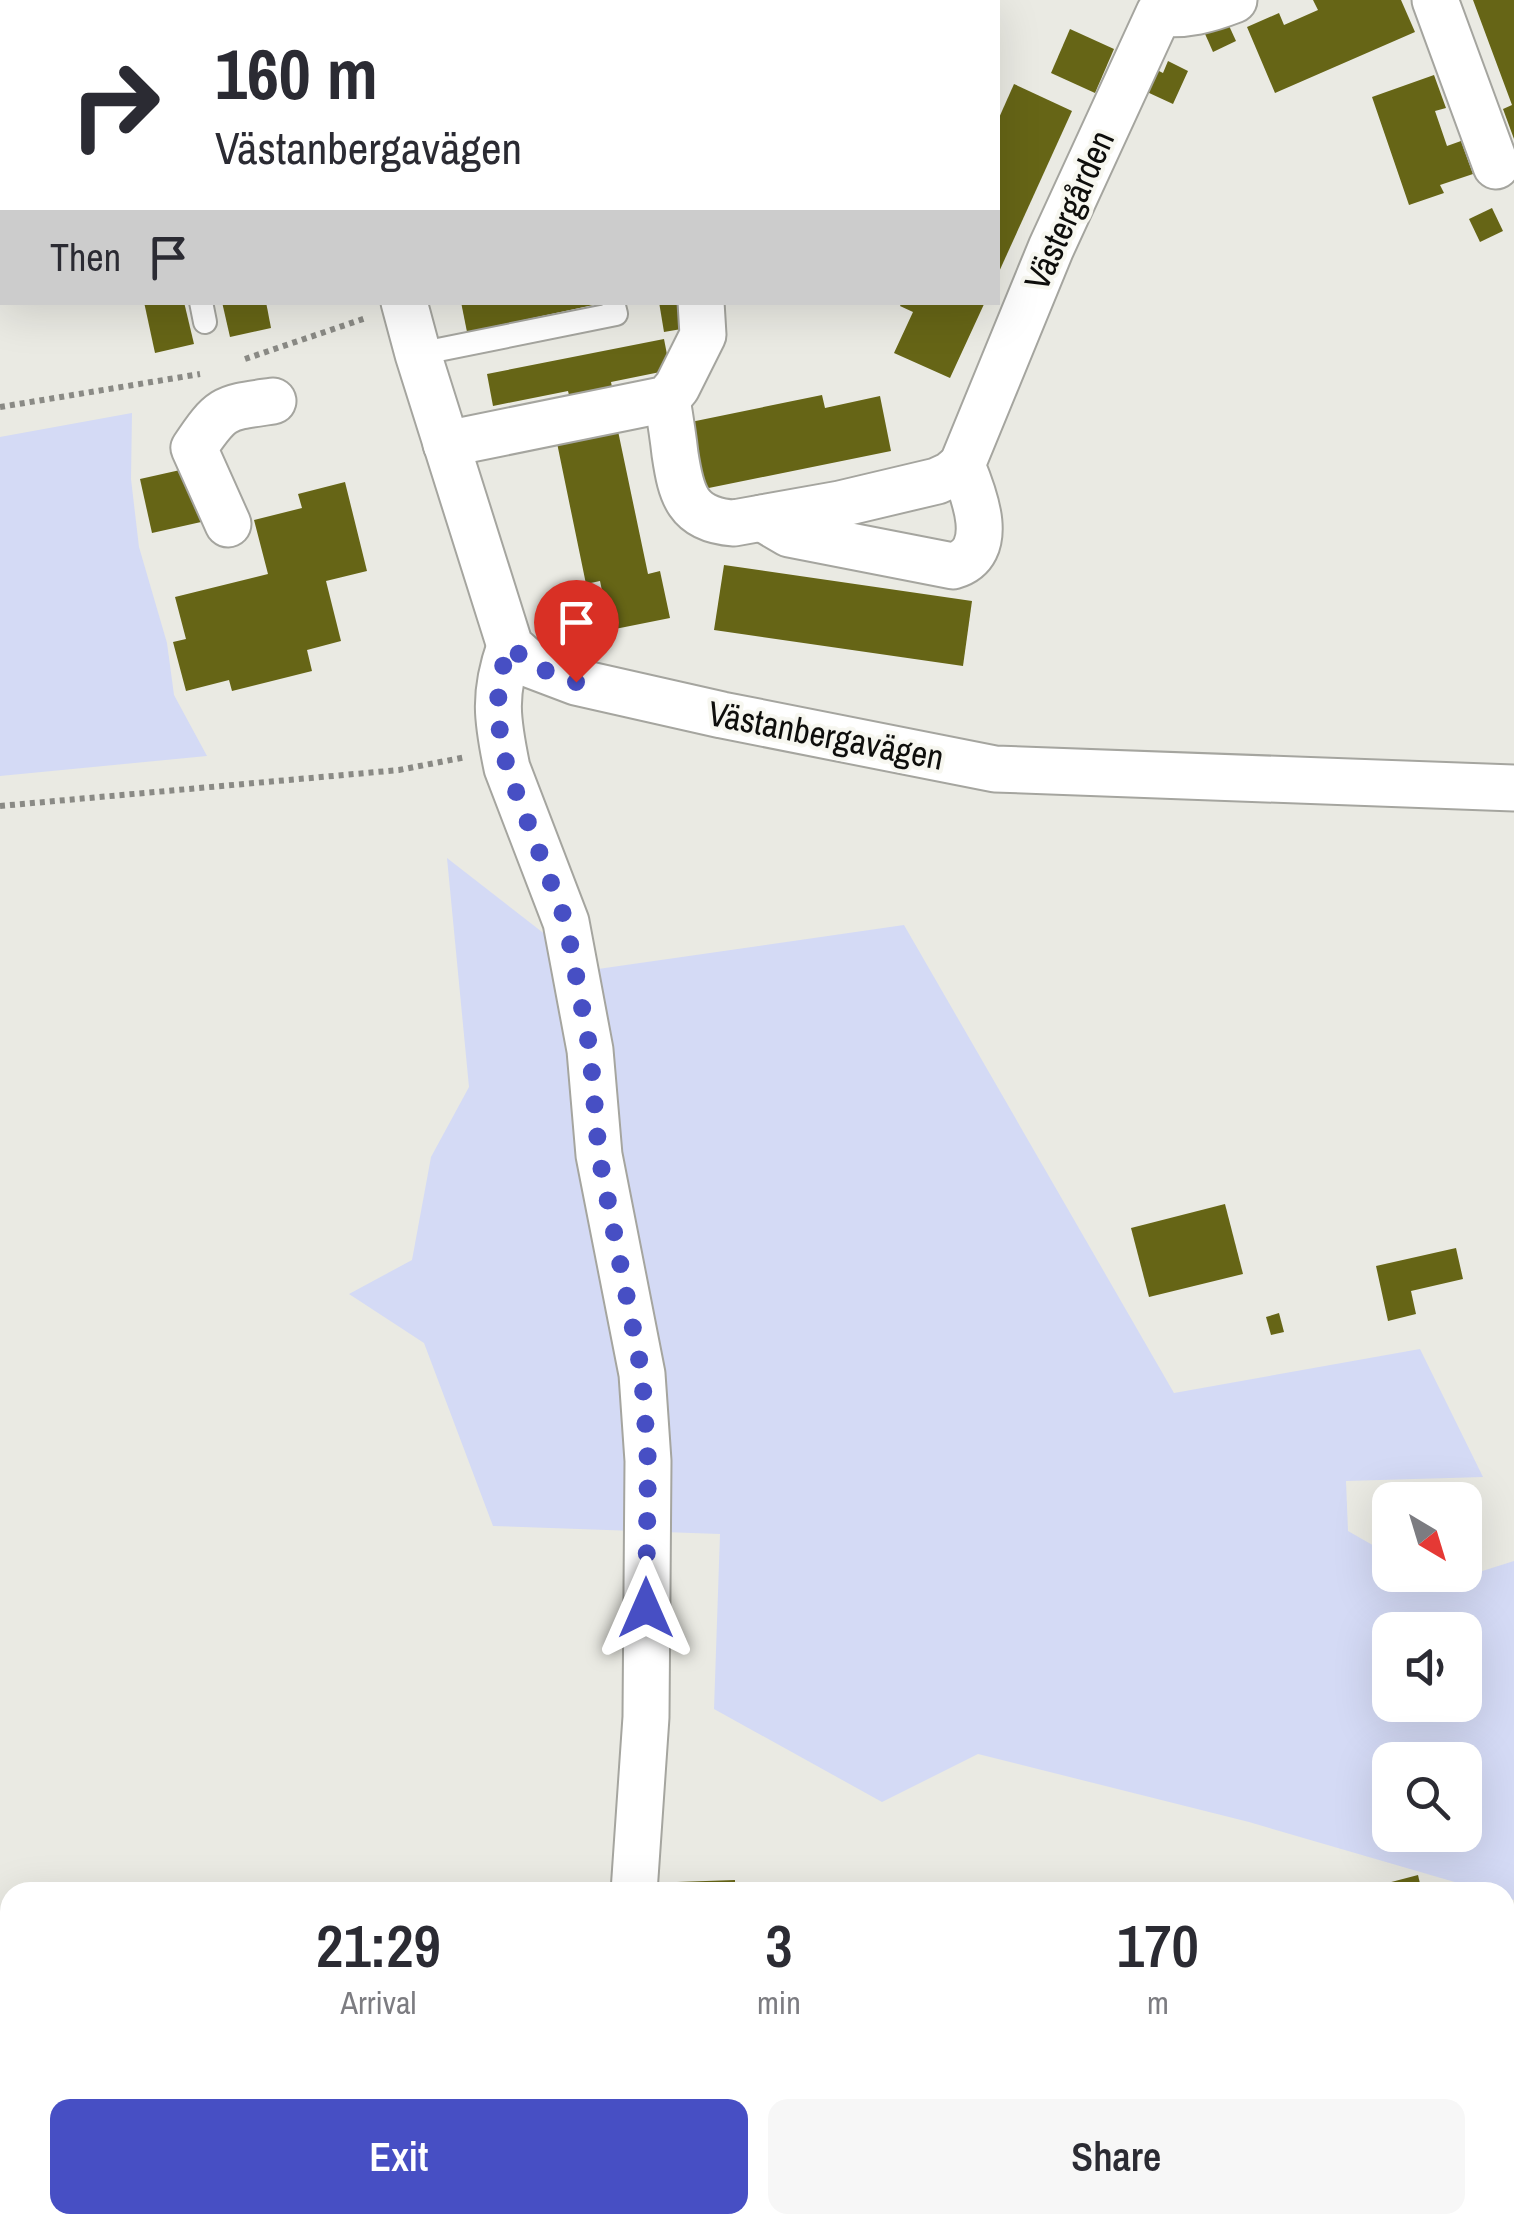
<!DOCTYPE html>
<html lang="en">
<head>
<meta charset="utf-8">
<style>
	:root { --surface:#fff; --page:#f7f7f7; --text:#2b2b33; --muted:#7c7c81; --accent:#474fc4 }
	body { margin:0; font-family:"Archivo Narrow",sans-serif; background:var(--page); color:var(--text); height:100vh; display:flex; flex-direction:column; font-size:38px; white-space:nowrap }
	* { box-sizing:border-box; margin:0 }
	p { font-size:32px; color:var(--muted) }
	.icon { flex:none; width:55px; height:55px; fill:none; stroke:currentColor; stroke-width:2; stroke-linecap:round; stroke-linejoin:round }
	.map { position:relative; flex:1; overflow:hidden }
	.sheet { position:absolute; left:0px; top:1882px; width:1515px; height:352px; display:flex; flex-direction:column; background:var(--surface); border-radius:30px 30px 0 0; box-shadow:0 10px 40px #0002 }
	.sheet>* { flex:none }
	.guide { position:absolute; left:0px; top:0px; width:1000px; height:305px; box-shadow:0 10px 40px #0002; background:#fff; color:var(--text); overflow:hidden }
	.needle { width:65px; rotate:142deg }
	.fabs { position:absolute; left:1372px; top:1482px; display:grid; gap:20px }
	.fabs a { display:grid; place-items:center; width:110px; height:110px; border-radius:20px; background:var(--surface); box-shadow:0 10px 40px #0002; font-size:50px }
	.pin { position:absolute; display:grid; place-items:center; width:85px; height:85px; color:#fff; margin:-102px -42px; border-radius:50% 50% 50% 0; rotate:-45deg; box-shadow:0 0 10px #0007 }
	.pin .icon { rotate:45deg }
	.me { position:absolute; width:110px; margin:-55px; rotate:0deg; stroke-linejoin:round; filter:drop-shadow(0 0 8px #0008) }
	.turn { display:flex; align-items:center; gap:35px; height:210px; padding:0 50px; font-size:45px }
	.turn .icon { width:130px; height:130px; stroke-width:2.5 }
	.turn b { display:block; font-size:70px; line-height:85px }
	.then { display:flex; align-items:center; height:95px; padding:0 50px; background:#0003; gap:20px; font-size:38px }
	.eta { display:flex; justify-content:space-evenly; align-items:center; height:170px; text-align:center }
	.eta b { font-size:60px; font-weight:600; line-height:70px }
	.button { display:flex; gap:20px; margin-top:auto; padding:20px 50px }
	.button a { flex:1; height:115px; border-radius:20px; background:var(--accent); color:#fff; font-size:40px; font-weight:600; line-height:115px; text-align:center }
	.button a+a { background:var(--page); color:var(--text) }
	.map>svg:first-child { display:block }
	.green { fill:#d4daf5; fill-rule:evenodd }
	.building { fill:#666516 }
	.lines { fill:none; stroke-linecap:round; stroke-linejoin:round }
	.lane-casing { stroke:#a5a59f; stroke-width:26 }
	.street-casing { stroke:#a5a59f; stroke-width:49 }
	.path { stroke:#8a8a85; stroke-width:6; stroke-dasharray:5 5; stroke-linecap:butt }
	.lane { stroke:#fff; stroke-width:22 }
	.street { stroke:#fff; stroke-width:45 }
	.route { stroke:#474fc4; stroke-width:18; stroke-dasharray:0 32.4 }
	.labels { text-anchor:middle; dominant-baseline:central; stroke-width:8; stroke-linejoin:round; paint-order:stroke }
	.street-label { font-size:35px; fill:#0e0e0c; stroke:#f7f7f0 }
</style>
</head>
<body>
<div class="map">
<svg width="1514" height="2234" viewBox="0 0 1514 2234">
	<rect width="100%" height="100%" fill="#eaeae3"/>
	<!-- green -->
	<g class="green">
		<path d="M 132,413 L 131,479 L 139,547 L 167,643 L 174,695 L 207,756 L 0,776 L 0,437 Z"/>
		<path d="M 447,858 L 591,970 L 904,925 L 1174,1393 L 1420,1349 L 1483,1477 L 1346,1481 L 1348,1531 L 1390,1555 L 1390,1575 L 1425,1575 L 1441,1584 L 1514,1561 L 1514,1900 L 1505,1897 L 1505,1892 L 1489,1892 L 1249,1822 L 978,1754 L 882,1802 L 714,1709 L 720,1534 L 493,1526 L 424,1343 L 349,1294 L 412,1260 L 431,1157 L 469,1087 ZM 1390,1630 L 1465,1630 L 1465,1705 L 1390,1705 ZM 1390,1760 L 1465,1760 L 1465,1835 L 1390,1835 Z"/>
		<path d="M 361,2225 L 530,2225 L 531,2234 L 362,2234 Z"/>
	</g>
	<!-- building -->
	<g class="building">
		<path d="M 1313,0 L 1401,0 L 1415,32 L 1275,93 L 1247,27 L 1279,13 L 1284,25 L 1318,10 Z"/>
		<path d="M 1473,0 L 1514,0 L 1514,139 L 1503,109 L 1512,105 Z"/>
		<path d="M 1225,17 L 1236,41 L 1213,52 L 1202,27 Z"/>
		<path d="M 1070,29 L 1114,49 L 1095,93 L 1051,73 Z"/>
		<path d="M 1168,61 L 1188,71 L 1173,104 L 1134,86 L 1145,64 L 1163,73 Z"/>
		<path d="M 1434,75 L 1446,108 L 1435,111 L 1447,146 L 1461,141 L 1473,174 L 1440,185 L 1444,193 L 1409,205 L 1372,97 Z"/>
		<path d="M 1014,84 L 1072,111 L 998,274 L 998,120 Z"/>
		<path d="M 1492,208 L 1503,231 L 1480,242 L 1469,219 Z"/>
		<path d="M 144,302 L 184,302 L 194,344 L 155,353 Z"/>
		<path d="M 222,302 L 266,302 L 271,328 L 230,337 Z"/>
		<path d="M 461,302 L 598,302 L 598,304 L 467,332 Z"/>
		<path d="M 659,302 L 689,302 L 693,327 L 664,332 Z"/>
		<path d="M 902,302 L 985,302 L 950,378 L 894,353 L 913,312 L 900,306 Z"/>
		<path d="M 664,339 L 670,370 L 611,382 L 615,402 L 573,411 L 568,391 L 493,406 L 487,374 Z"/>
		<path d="M 822,395 L 825,408 L 880,396 L 891,451 L 694,491 L 681,424 Z"/>
		<path d="M 618,431 L 648,574 L 660,571 L 670,618 L 610,630 L 600,581 L 586,584 L 557,443 Z"/>
		<path d="M 198,466 L 210,520 L 152,533 L 140,479 Z"/>
		<path d="M 345,482 L 367,571 L 326,581 L 341,641 L 307,650 L 312,671 L 232,691 L 229,680 L 186,691 L 173,642 L 186,639 L 175,597 L 268,574 L 254,520 L 302,508 L 298,494 Z"/>
		<path d="M 724,565 L 972,601 L 963,666 L 714,630 Z"/>
		<path d="M 1225,1204 L 1243,1274 L 1149,1297 L 1131,1228 Z"/>
		<path d="M 1456,1248 L 1463,1279 L 1411,1291 L 1416,1314 L 1388,1321 L 1376,1266 Z"/>
		<path d="M 1279,1313 L 1284,1332 L 1271,1335 L 1266,1317 Z"/>
		<path d="M 1418,1875 L 1422,1892 L 1377,1892 L 1376,1886 Z"/>
		<path d="M 735,1880 L 735,1892 L 677,1892 L 677,1882 Z"/>
		<path d="M 775,2225 L 853,2225 L 854,2234 L 776,2234 Z"/>
	</g>
	<g class="lines">
		<defs>
			<g id="lane">
				<path d="M 201,302 L 205,322"/>
				<path d="M 418,354 L 616,314 L 613,302"/>
			</g>
			<g id="street">
				<path d="M 90,0 L 90,2"/>
				<path d="M 334,0 L 335,2"/>
				<path d="M 1435,0 L 1496,166"/>
				<path d="M 0,181 L 2,181"/>
				<path d="M 404,302 L 418,354 L 510,646 L 531,665 L 576,682 L 722,715 L 995,769 L 1514,788"/>
				<path d="M 667,399 C 670,417 673,436 675,454 C 681,494 687,520 734,523 L 840,504 L 937,481 L 950,475 L 962,465"/>
				<path d="M 446,444 L 667,399 L 677,387 L 703,335 L 701,302"/>
				<path d="M 762,518 L 789,534 L 953,566 C 998,553 974,494 962,465 L 1051,248 L 1159,13 C 1186,16 1208,10 1234,0"/>
				<path d="M 228,524 L 194,448 C 222,406 224,408 273,401"/>
				<path d="M 510,646 C 493,694 497,720 507,768 L 566,922 L 590,1050 L 599,1155 L 642,1374 L 648,1461 L 646,1717 L 634,1892"/>
				<path d="M 588,2234 L 590,2225"/>
			</g>
		</defs>
		<!-- lane casing -->
		<use href="#lane" class="lane-casing"/>
		<!-- street casing -->
		<use href="#street" class="street-casing"/>
		<!-- path -->
		<g class="path">
			<path d="M 571,0 L 571,2"/>
			<path d="M 801,2 L 803,0"/>
			<path d="M 245,359 L 366,318"/>
			<path d="M 0,407 L 200,374"/>
			<path d="M 0,806 L 399,770 L 466,757"/>
		</g>
		<!-- lane -->
		<use href="#lane" class="lane"/>
		<!-- street -->
		<use href="#street" class="street"/>
	</g>
	<g class="lines">
		<!-- route -->
		<path class="route" d="M 576,682 L 531,665 L 510,646 L 500,675 L 497,715 L 507,768 L 566,922 L 590,1050 L 599,1156 L 642,1374 L 648,1462 L 646,1608"/>
	</g>
	<g class="labels">
		<!-- street labels -->
		<g class="street-label">
			<text transform="translate(1069 210) rotate(-66)">Västergården</text>
			<text transform="translate(826 735) rotate(11)">Västanbergavägen</text>
		</g>
	</g>
</svg>
<div class="fabs">
<a><svg class="needle" viewBox="-14 -14 28 28"><path d="M0-13l5 13h-10z" fill="#e53935"/><path d="M0 13l5-13h-10z" fill="#7c7c81"/></svg></a>
<a><svg class="icon" aria-label="sound" viewBox="0 0 24 24"><path d="M4 9h4l5-4v14l-5-4H4zM17 9q2 3 0 6"/></svg></a>
<a><svg class="icon" aria-label="search" viewBox="0 0 24 24"><circle cx="10" cy="10" r="6"/><path d="M15 15l6 6"/></svg></a>
</div>
<div class="pin" style="left:576px;top:682px;background:#d93025"><svg class="icon" aria-label="arrive" viewBox="0 0 24 24"><path d="M6 21V4h12l-3 4 3 4H6"/></svg></div>
<svg class="me" style="left:646px;top:1608px" viewBox="-20 -20 40 40"><path d="M0-17L14 15 0 8-14 15z" fill="#474fc4" stroke="#fff" stroke-width="4"/></svg>
<div class="guide">
<div class="turn"><svg class="icon" aria-label="right" viewBox="0 0 24 24"><path d="M7 20v-9h11M14 6l5 5-5 5"/></svg><div><b>160 m</b>Västanbergavägen</div></div>
<div class="then">Then<svg class="icon" aria-label="arrive" viewBox="0 0 24 24"><path d="M6 21V4h12l-3 4 3 4H6"/></svg></div>
</div>
<section class="sheet">
<div class="eta">
<div><b>21:29</b><p>Arrival</p></div>
<div><b>3</b><p>min</p></div>
<div><b>170</b><p>m</p></div>
</div>
<div class="button"><a>Exit</a><a>Share</a></div>
</section>
</div>
</body>
</html>
